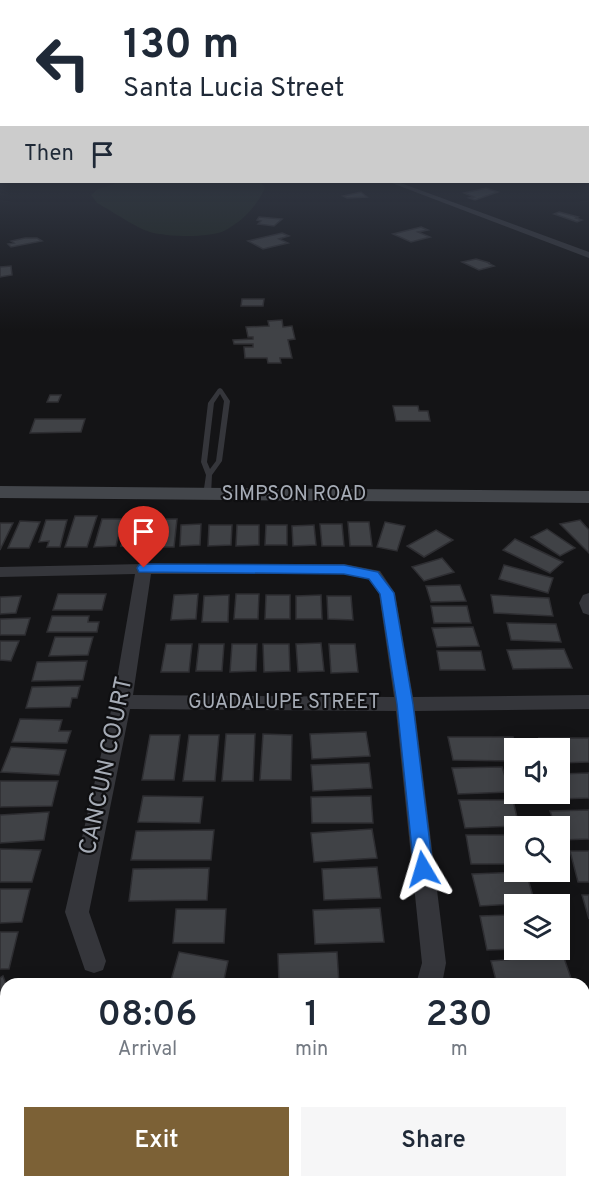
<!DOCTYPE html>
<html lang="en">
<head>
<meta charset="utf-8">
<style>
	:root { --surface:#fff; --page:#f6f6f7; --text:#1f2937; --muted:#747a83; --accent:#7c6136 }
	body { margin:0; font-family:Overpass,sans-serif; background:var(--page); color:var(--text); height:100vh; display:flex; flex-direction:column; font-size:22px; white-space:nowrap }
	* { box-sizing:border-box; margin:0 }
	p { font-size:20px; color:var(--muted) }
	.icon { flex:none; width:33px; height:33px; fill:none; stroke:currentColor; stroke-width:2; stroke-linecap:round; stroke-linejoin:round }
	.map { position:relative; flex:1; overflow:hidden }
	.panel { position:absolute; left:0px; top:978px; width:590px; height:210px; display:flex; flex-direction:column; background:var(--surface); border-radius:18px 18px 0 0; box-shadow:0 3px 15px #0003 }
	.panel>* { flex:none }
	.guide { position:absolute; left:0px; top:0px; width:590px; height:183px; box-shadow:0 3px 15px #0003; background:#fff; color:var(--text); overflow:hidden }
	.fabs { position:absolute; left:504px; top:738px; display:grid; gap:12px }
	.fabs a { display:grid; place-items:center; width:66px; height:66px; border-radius:0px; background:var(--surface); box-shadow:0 3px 15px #0003; font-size:30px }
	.pin { position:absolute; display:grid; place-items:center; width:51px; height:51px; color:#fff; margin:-62px -26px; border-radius:50% 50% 50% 0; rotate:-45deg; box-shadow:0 0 6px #0007 }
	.pin .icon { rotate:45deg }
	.me { position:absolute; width:66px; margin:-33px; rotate:353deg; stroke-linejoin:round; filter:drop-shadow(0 0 4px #0008) }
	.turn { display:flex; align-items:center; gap:21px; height:126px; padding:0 24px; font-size:27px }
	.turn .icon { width:78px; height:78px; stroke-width:2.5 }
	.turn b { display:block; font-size:42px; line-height:51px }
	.then { display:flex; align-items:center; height:57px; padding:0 24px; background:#0003; gap:12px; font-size:22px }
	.eta { display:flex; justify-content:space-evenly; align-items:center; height:102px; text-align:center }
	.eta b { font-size:36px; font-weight:600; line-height:42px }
	.button { display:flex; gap:12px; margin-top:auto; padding:12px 24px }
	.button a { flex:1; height:69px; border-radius:0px; background:var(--accent); color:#fff; font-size:24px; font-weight:600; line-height:69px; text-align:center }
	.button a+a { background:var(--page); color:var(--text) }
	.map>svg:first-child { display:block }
	.green { fill:#1c241d }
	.building { fill:#404246; stroke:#2e2e32; stroke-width:1.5 }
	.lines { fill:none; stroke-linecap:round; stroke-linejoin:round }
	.service { fill:#35363b; fill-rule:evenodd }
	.minor { fill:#35363b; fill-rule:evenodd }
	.secondary { fill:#43464b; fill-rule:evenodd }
	.route { fill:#1a73e8; stroke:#114b97; stroke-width:1.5 }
	.labels { text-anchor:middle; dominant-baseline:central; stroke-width:4.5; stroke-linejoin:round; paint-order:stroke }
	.street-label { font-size:20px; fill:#a6acb6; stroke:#0f0f11 }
	.near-street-label { font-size:24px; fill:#a6acb6; stroke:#0f0f11 }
</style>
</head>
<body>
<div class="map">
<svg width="589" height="1188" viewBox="0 0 589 1188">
	<rect width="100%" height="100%" fill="#141416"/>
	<!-- green -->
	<path class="green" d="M 120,182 L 261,182 L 265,188 C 257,206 242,222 224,231 C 209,238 167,237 150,232 C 136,228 112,211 97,203 L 91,195 L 98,189 Z"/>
	<!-- building -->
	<g class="building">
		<path d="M 486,188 L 498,192 L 475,200 L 469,198 L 474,197 L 464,193 Z"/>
		<path d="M 361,192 L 367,197 L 347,198 L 343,196 Z"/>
		<path d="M 559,212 L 578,217 L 576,218 L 582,220 L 577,222 L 554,214 Z"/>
		<path d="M 259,217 L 282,219 L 274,226 L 258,224 L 261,221 L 257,220 Z"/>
		<path d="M 421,227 L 428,230 L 418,232 L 430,237 L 411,242 L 393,234 Z"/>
		<path d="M 282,233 L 289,236 L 279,239 L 288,243 L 263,249 L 248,241 Z"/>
		<path d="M 25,238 L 37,238 L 42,241 L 11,247 L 8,244 L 14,243 L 11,241 Z"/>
		<path d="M 476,259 L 490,263 L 488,263 L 494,266 L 479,270 L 462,262 Z"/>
		<path d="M 11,266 L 12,275 L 0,277 L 0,267 Z"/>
		<path d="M 242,299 L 264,299 L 263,306 L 241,306 Z"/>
		<path d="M 282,320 L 283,327 L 292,326 L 295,339 L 288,340 L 292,358 L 280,358 L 281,363 L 268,363 L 267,358 L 245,358 L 244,347 L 253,347 L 253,344 L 234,344 L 233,340 L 253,339 L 253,337 L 248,337 L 246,327 L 269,326 L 268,321 Z"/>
		<path d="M 50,395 L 61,395 L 58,402 L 47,402 Z"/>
		<path d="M 393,406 L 418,406 L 419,411 L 428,411 L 430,421 L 396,421 Z"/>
		<path d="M 35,419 L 85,419 L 81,432 L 30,433 Z"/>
		<path d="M 131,515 L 152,516 L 143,546 L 121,546 Z"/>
		<path d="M 75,516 L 97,516 L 87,547 L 65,547 Z"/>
		<path d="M 102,519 L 122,519 L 116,546 L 94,547 Z"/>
		<path d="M 156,519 L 177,519 L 174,547 L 151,547 Z"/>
		<path d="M 46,520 L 67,520 L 60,547 L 47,547 L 49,541 L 39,542 Z"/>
		<path d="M 580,520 L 589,530 L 589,553 L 560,524 Z"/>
		<path d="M 20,521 L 40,522 L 29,548 L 8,548 Z"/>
		<path d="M 348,522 L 369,522 L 372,546 L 350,546 Z"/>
		<path d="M 385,522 L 405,526 L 397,551 L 377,547 Z"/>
		<path d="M 0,523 L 13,523 L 0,550 Z"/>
		<path d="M 201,524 L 200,545 L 180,546 L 181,525 Z"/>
		<path d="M 320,524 L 342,524 L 344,546 L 322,546 Z"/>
		<path d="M 209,525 L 232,525 L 231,545 L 208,546 Z"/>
		<path d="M 237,525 L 259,525 L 259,545 L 236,546 Z"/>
		<path d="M 266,525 L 287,525 L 287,545 L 265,545 Z"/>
		<path d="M 314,525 L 316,545 L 293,546 L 292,526 Z"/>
		<path d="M 547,529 L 575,548 L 560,556 L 531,537 Z"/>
		<path d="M 436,530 L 453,540 L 424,557 L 407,546 Z"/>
		<path d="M 515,539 L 563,562 L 550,573 L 503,550 Z"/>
		<path d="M 442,558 L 454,572 L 424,581 L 412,567 Z"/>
		<path d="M 504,565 L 553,578 L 548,593 L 499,579 Z"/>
		<path d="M 460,585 L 466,601 L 431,602 L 426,586 Z"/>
		<path d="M 58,594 L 106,594 L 102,610 L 53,610 Z"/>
		<path d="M 198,594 L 196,619 L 171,620 L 174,595 Z"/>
		<path d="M 236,594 L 259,594 L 258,619 L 234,619 Z"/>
		<path d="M 229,595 L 228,622 L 202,622 L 204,596 Z"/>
		<path d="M 266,595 L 290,595 L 290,619 L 265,619 Z"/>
		<path d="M 321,595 L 322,619 L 296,619 L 296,596 Z"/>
		<path d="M 491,595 L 549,598 L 553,616 L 494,613 Z"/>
		<path d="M 21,596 L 16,613 L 0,614 L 0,597 Z"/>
		<path d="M 327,596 L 351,596 L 353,620 L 328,619 Z"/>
		<path d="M 431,606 L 467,606 L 471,623 L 434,623 Z"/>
		<path d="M 52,616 L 89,616 L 88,622 L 99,622 L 97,632 L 47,632 Z"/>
		<path d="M 30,618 L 25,635 L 0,635 L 0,619 Z"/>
		<path d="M 507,623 L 556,624 L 561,642 L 511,640 Z"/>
		<path d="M 473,627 L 479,646 L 437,647 L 432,628 Z"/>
		<path d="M 55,637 L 93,637 L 88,655 L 49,656 Z"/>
		<path d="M 0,641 L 19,641 L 11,661 L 0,660 Z"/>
		<path d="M 321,643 L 324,671 L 298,672 L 296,644 Z"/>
		<path d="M 166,644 L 192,644 L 189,672 L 161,672 Z"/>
		<path d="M 199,644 L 224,644 L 222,671 L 196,671 Z"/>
		<path d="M 232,644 L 257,644 L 256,671 L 230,672 Z"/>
		<path d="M 263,644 L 289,644 L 290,671 L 264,672 Z"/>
		<path d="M 329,644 L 355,644 L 358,672 L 331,673 Z"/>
		<path d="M 564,649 L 572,668 L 513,669 L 507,650 Z"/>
		<path d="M 437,651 L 481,651 L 485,670 L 440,670 Z"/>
		<path d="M 87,661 L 83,680 L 32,681 L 37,662 Z"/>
		<path d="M 80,686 L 77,698 L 72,698 L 70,707 L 26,708 L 32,687 Z"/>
		<path d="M 20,719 L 62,720 L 59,731 L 71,731 L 67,743 L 12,742 Z"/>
		<path d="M 366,732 L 370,756 L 312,759 L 310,734 Z"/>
		<path d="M 226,734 L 255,734 L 253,781 L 222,781 Z"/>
		<path d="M 263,734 L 292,735 L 291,780 L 260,780 Z"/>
		<path d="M 150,735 L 180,735 L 174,780 L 142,780 Z"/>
		<path d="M 189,735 L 219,735 L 215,781 L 183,781 Z"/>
		<path d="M 448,737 L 513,737 L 516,748 L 514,761 L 453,760 Z"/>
		<path d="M 539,738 L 589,738 L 589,762 L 560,763 L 560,748 L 542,748 Z"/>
		<path d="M 11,747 L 66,750 L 59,775 L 1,772 Z"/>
		<path d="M 369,763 L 372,788 L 313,791 L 311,765 Z"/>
		<path d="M 502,767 L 510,792 L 458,794 L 452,768 Z"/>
		<path d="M 589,773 L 589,798 L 559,799 L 557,794 L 560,794 L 560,774 Z"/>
		<path d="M 0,781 L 58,781 L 52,806 L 0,807 Z"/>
		<path d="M 143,796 L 203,797 L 200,823 L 138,822 Z"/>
		<path d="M 371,796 L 373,823 L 312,823 L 311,797 Z"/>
		<path d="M 459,800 L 513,800 L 519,826 L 465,828 Z"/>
		<path d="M 589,810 L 589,839 L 560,840 L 560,826 L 555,826 L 550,811 Z"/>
		<path d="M 49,812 L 44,840 L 0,843 L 0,815 Z"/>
		<path d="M 372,829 L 377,858 L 314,862 L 311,833 Z"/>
		<path d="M 214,830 L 211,860 L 131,860 L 136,831 Z"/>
		<path d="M 466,835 L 514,835 L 514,864 L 471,864 Z"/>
		<path d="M 0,849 L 41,850 L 32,882 L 0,882 Z"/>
		<path d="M 570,851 L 589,851 L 589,882 L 578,882 Z"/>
		<path d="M 377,867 L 381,898 L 324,900 L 322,869 Z"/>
		<path d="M 209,868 L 207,900 L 129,901 L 133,869 Z"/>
		<path d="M 526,872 L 535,903 L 480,906 L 472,874 Z"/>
		<path d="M 0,889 L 30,889 L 22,922 L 0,923 Z"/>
		<path d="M 582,895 L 589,895 L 589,919 Z"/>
		<path d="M 380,908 L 384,942 L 315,944 L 313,910 Z"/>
		<path d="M 176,909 L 226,909 L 224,943 L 173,943 Z"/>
		<path d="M 514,915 L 514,949 L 487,950 L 480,916 Z"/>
		<path d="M 0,932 L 18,932 L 9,969 L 0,969 Z"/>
		<path d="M 179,952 L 228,961 L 223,984 L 170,984 Z"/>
		<path d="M 337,952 L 339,984 L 279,984 L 278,954 Z"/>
		<path d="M 563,955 L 573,984 L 497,984 L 491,961 Z"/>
		<path d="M 3,976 L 6,984 L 6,1014 L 0,1017 L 0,978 Z"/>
		<path d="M 0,1044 L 6,1048 L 6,1088 L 0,1097 Z"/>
		<path d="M 172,1182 L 212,1182 L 205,1188 L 175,1188 Z"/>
		<path d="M 319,1182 L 368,1182 L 366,1188 L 316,1188 Z"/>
		<rect x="401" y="1182" width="45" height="6"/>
		<path d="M 487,1182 L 537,1182 L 541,1188 L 491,1188 Z"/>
	</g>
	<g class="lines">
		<!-- service -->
		<path class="service" d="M 220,388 L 222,389 L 230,401 L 222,461 L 212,475 L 211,495 L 207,497 L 203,495 L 206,475 L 201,462 L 208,403 L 218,389 ZM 220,394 L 224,401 L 216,461 L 210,469 L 207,462 L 214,403 Z"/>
		<!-- minor -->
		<g class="minor">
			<path d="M 389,182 L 398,182 L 589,252 L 589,258 Z"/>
			<path d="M 144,564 L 344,564 L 380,571 L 395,593 L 413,697 L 589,695 L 589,709 L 415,711 L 446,963 L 442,984 L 416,984 L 422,963 L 396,711 L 130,709 L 89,912 L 106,961 L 103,970 L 94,973 L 85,970 L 65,912 L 113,702 L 135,574 L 0,577 L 0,567 ZM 151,574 L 344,574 L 369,579 L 379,594 L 394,697 L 133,695 Z"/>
			<path d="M 589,593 L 589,615 L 583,613 L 579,603 L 583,595 Z"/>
		</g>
		<!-- secondary -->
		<path class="secondary" d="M 0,486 L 589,491 L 589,503 L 0,498 Z"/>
	</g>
	<!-- sky -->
	<linearGradient id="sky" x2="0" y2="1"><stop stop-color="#0b0b0c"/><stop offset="0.5" stop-color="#343a47"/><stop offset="1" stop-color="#343a47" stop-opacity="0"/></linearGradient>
	<rect width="589" height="331" fill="url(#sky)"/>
	<!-- route -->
	<path class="route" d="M 144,564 L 344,565 L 378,572 L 394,593 L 413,704 L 433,869 L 430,875 L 423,878 L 417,875 L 414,869 L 397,704 L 380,594 L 369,579 L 344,574 L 139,572 L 137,568 L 139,565 Z"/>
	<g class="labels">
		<!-- street labels -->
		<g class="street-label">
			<text x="294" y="495">SIMPSON ROAD</text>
			<text x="284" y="703">GUADALUPE STREET</text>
		</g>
		<!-- near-street labels -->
		<g class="near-street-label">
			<text transform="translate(107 766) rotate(-78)">CANCUN COURT</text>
		</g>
	</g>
</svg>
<div class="fabs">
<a><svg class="icon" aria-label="sound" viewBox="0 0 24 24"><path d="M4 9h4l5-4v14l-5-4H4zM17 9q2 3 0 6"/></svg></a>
<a><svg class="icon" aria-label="search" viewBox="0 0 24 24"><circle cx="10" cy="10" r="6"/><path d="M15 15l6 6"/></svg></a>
<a><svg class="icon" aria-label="layers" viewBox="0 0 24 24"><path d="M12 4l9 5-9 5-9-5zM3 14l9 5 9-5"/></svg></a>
</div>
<div class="pin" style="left:144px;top:568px;background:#d93025"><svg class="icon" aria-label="arrive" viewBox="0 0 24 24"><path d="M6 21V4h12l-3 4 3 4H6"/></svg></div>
<svg class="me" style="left:423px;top:869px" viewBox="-20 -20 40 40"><path d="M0-17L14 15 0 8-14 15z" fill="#1a73e8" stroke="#fff" stroke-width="4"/></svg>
<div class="guide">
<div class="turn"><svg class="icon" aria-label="left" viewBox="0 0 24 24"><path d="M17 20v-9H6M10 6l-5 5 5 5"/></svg><div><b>130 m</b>Santa Lucia Street</div></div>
<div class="then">Then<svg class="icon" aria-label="arrive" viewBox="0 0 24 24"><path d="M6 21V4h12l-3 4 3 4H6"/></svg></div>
</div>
<section class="panel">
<div class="eta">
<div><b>08:06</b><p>Arrival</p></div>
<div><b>1</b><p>min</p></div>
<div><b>230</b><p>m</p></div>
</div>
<div class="button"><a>Exit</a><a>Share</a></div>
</section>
</div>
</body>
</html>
